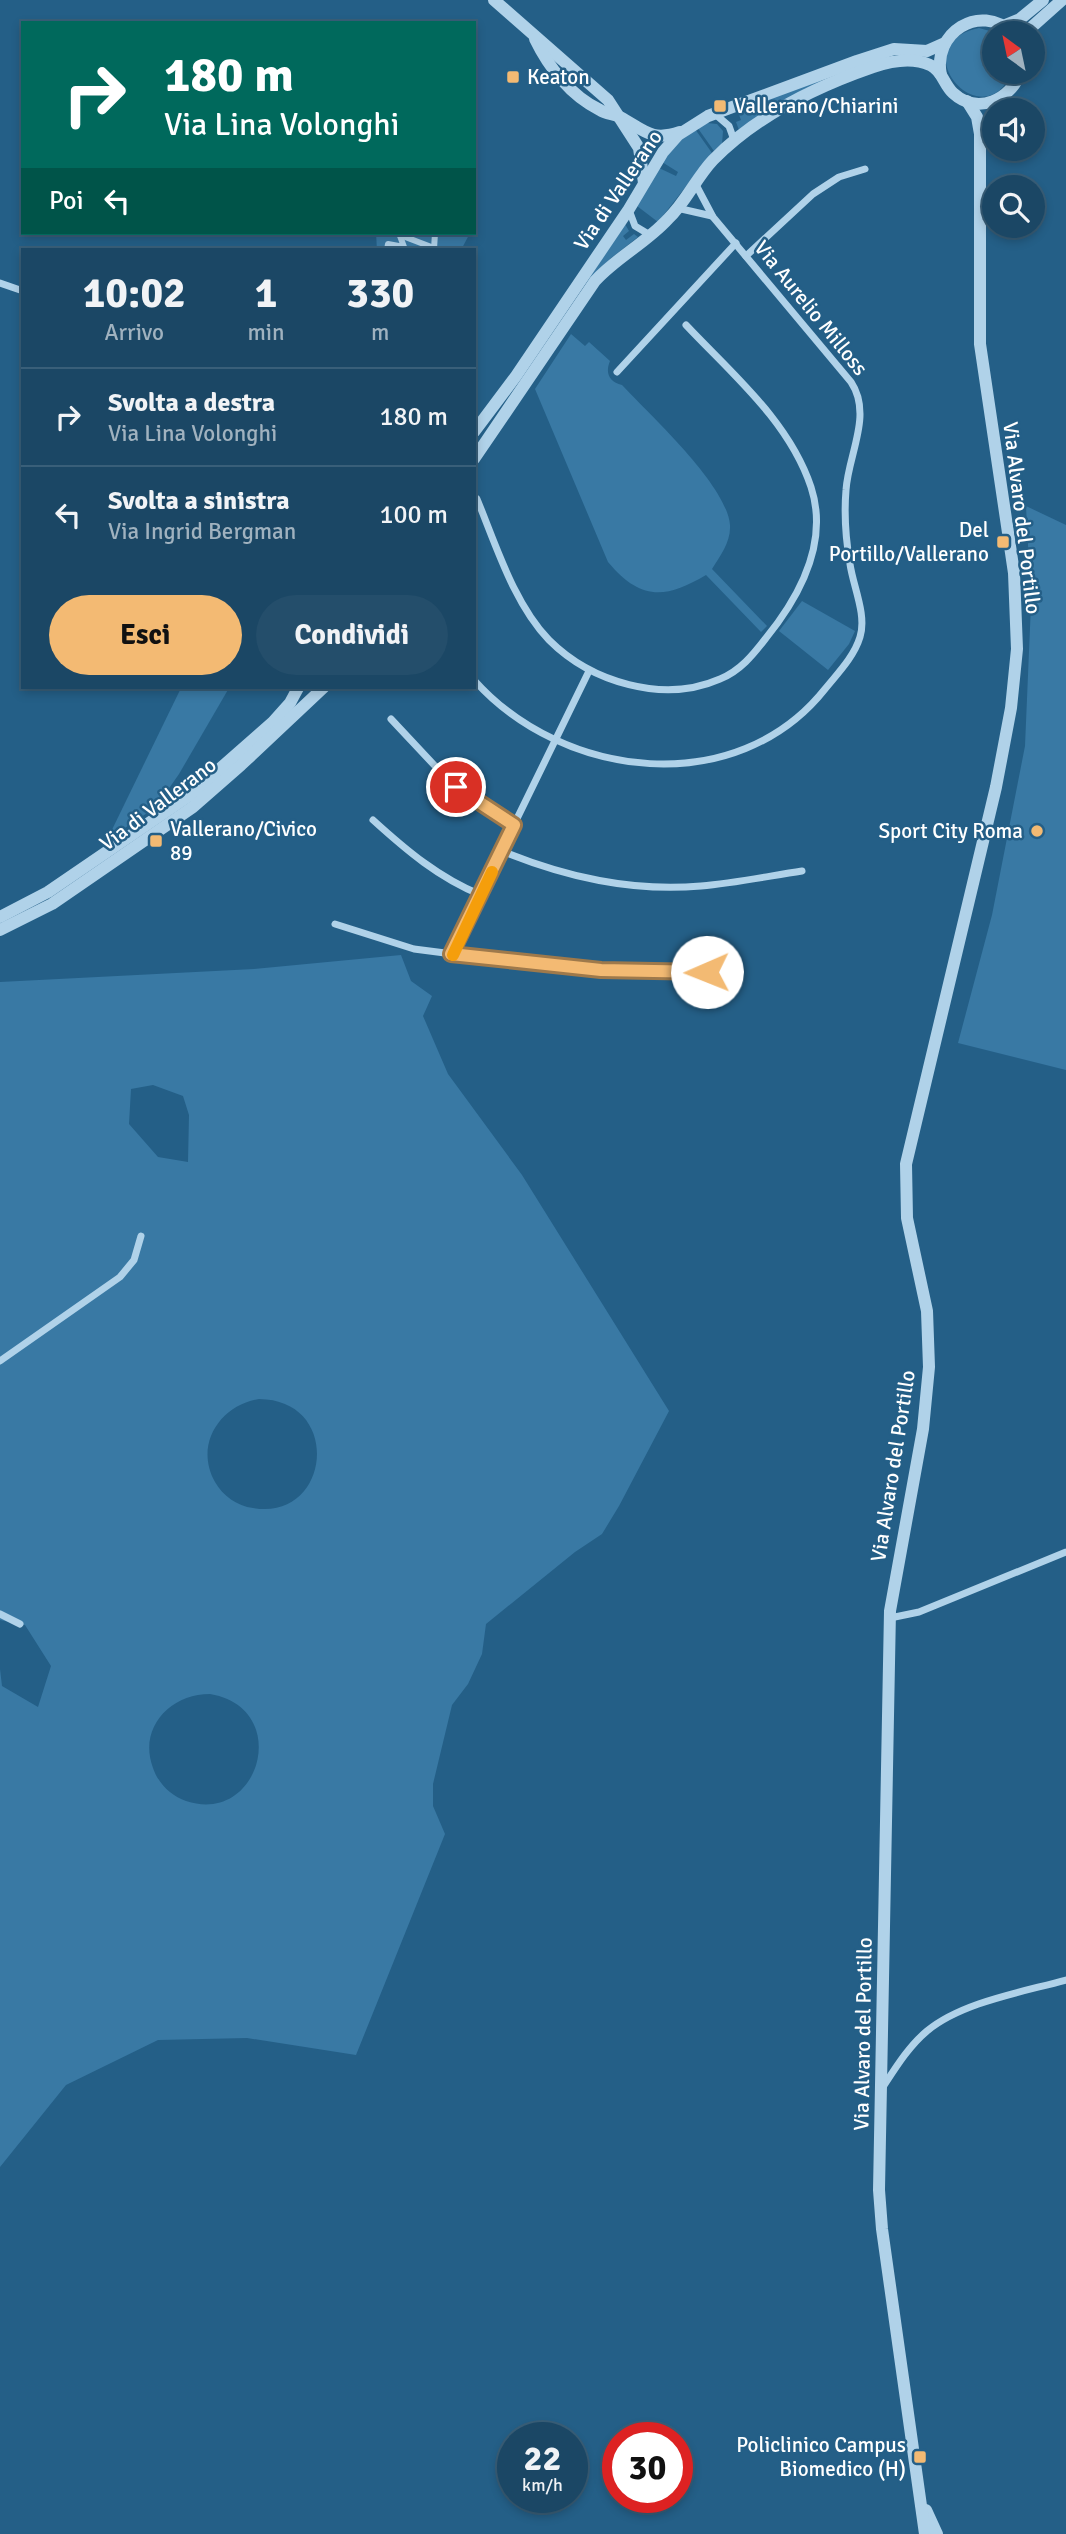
<!DOCTYPE html>
<html lang="it">
<head>
<meta charset="utf-8">
<style>
	:root { --surface:#1b4765; --page:#244e6b; --text:#f1f3f6; --muted:#a0b2bf; --line:#395f79; --accent:#f3ba73 }
	body { margin:0; font-family:Signika,sans-serif; background:var(--page); color:var(--text); height:100vh; display:flex; flex-direction:column; font-size:26px; white-space:nowrap }
	* { box-sizing:border-box; margin:0 }
	p { font-size:23px; color:var(--muted) }
	.icon { flex:none; width:38px; height:38px; fill:none; stroke:currentColor; stroke-width:2; stroke-linecap:round; stroke-linejoin:round }
	.map { position:relative; flex:1; overflow:hidden }
	.drawer { position:absolute; left:21px; top:248px; width:455px; height:441px; display:flex; flex-direction:column; background:var(--surface); border-radius:0px; box-shadow:0 4px 10px #0003,0 0 0 2px var(--line) }
	.drawer>* { flex:none }
	.hud { position:absolute; left:21px; top:21px; width:455px; height:214px; border-radius:0px; box-shadow:0 4px 10px #0003,0 0 0 2px var(--line); background:#00695c; color:#fff; overflow:hidden }
	.needle { width:46px; rotate:327deg }
	.tools { position:absolute; left:982px; top:21px; display:grid; gap:14px }
	.tools a { display:grid; place-items:center; width:63px; height:63px; border-radius:50%; background:var(--surface); box-shadow:0 4px 10px #0003,0 0 0 2px var(--line); font-size:35px }
	.speed { position:absolute; left:497px; top:2422px; display:flex; gap:14px; font-size:35px; font-weight:700; text-align:center }
	.speed>* { display:grid; place-content:center; width:91px; height:91px; border-radius:50%; background:var(--surface); box-shadow:0 4px 10px #0003,0 0 0 2px var(--line); line-height:1 }
	.speed small { font-size:18px; font-weight:400 }
	.speed .limit { border:10px solid #d22; background:#fff; color:#111 }
	.pin { position:absolute; display:grid; place-items:center; width:60px; height:60px; color:#fff; margin:-30px; border:4px solid #fff; border-radius:50%; box-shadow:0 2px 7px #0007 }
	.me { position:absolute; width:77px; margin:-38px; rotate:269deg; stroke-linejoin:round; filter:drop-shadow(0 0 5px #0008) }
	.turn { display:flex; align-items:center; gap:24px; height:147px; padding:0 28px; font-size:32px }
	.turn .icon { width:91px; height:91px; stroke-width:2.5 }
	.turn b { display:block; font-size:49px; line-height:60px }
	.then { display:flex; align-items:center; height:66px; padding:0 28px; background:#0003; gap:14px; font-size:26px }
	.eta { display:flex; justify-content:space-evenly; align-items:center; height:119px; text-align:center }
	.eta b { font-size:42px; font-weight:700; line-height:49px }
	.action { display:flex; gap:14px; margin-top:auto; padding:14px 28px }
	.action a { flex:1; height:80px; border-radius:42px; background:var(--accent); color:#111; font-size:28px; font-weight:700; line-height:80px; text-align:center }
	.action a+a { background:var(--page); color:var(--text) }
	ul { padding:0; list-style:none }
	li { display:flex; align-items:center; gap:21px; height:98px; padding:0 28px; border-top:2px solid var(--line) }
	li div { flex:1 }
	li b { display:block; font-size:26px }
	li em { font-style:normal }
	.map>svg:first-child { display:block }
	.green { fill:#3979a4; fill-rule:evenodd }
	.lines { fill:none; stroke-linecap:round; stroke-linejoin:round }
	.pedestrian { stroke:#b0d2e9; stroke-width:6 }
	.minor { stroke:#b0d2e9; stroke-width:7 }
	.tertiary { stroke:#b0d2e9; stroke-width:12 }
	.route-casing { stroke:#9e794b; stroke-width:18 }
	.route { stroke:#f3ba73; stroke-width:12 }
	.slow { stroke:#f59e0b; stroke-width:12 }
	.poi-dot { fill:#f3ba73; stroke:#245f87; stroke-width:2.5 }
	.labels { text-anchor:middle; dominant-baseline:central; stroke-width:5; stroke-linejoin:round; paint-order:stroke }
	.poi-label { font-size:21px; fill:#fff; stroke:#245f87; text-anchor:start }
	.street-label { font-size:21px; fill:#fff; stroke:#245f87 }
</style>
</head>
<body>
<div class="map">
<svg width="1066" height="2534" viewBox="0 0 1066 2534">
	<rect width="100%" height="100%" fill="#245f87"/>
	<!-- green -->
	<g class="green">
		<path d="M 979,28 L 997,33 L 994,33 L 994,72 L 1012,72 C 983,141 900,45 979,28 Z"/>
		<path d="M 821,80 L 821,82 L 739,130 L 736,122 L 741,120 L 737,110 Z"/>
		<path d="M 707,123 L 717,124 L 723,131 L 722,144 L 714,151 L 697,127 Z"/>
		<path d="M 695,129 L 712,153 L 658,222 L 637,206 L 659,168 L 676,176 L 678,172 L 662,162 L 678,142 Z"/>
		<path d="M 625,224 L 629,231 L 623,236 L 626,240 L 634,234 L 638,237 L 611,258 L 586,283 Z"/>
		<path d="M 376,233 L 470,233 L 461,250 L 377,250 Z"/>
		<path d="M 571,334 L 585,346 L 589,342 L 610,361 C 605,373 609,382 622,385 C 650,415 727,485 730,525 C 731,542 720,556 712,569 L 767,626 L 761,632 L 706,575 C 665,599 641,601 608,562 L 535,389 Z"/>
		<path d="M 1026,506 L 1066,525 L 1066,1070 L 958,1043 L 992,915 L 1025,746 L 1031,604 Z"/>
		<path d="M 802,601 L 855,631 L 849,644 L 828,670 L 779,631 Z"/>
		<path d="M 181,688 L 229,688 L 179,774 L 156,807 L 107,840 Z"/>
		<path d="M 401,955 L 411,981 L 432,996 L 423,1016 L 448,1074 L 522,1175 L 669,1411 L 619,1506 L 602,1534 L 575,1552 L 486,1624 L 482,1654 L 468,1684 L 452,1705 L 433,1784 L 433,1806 L 445,1834 L 356,2055 L 247,2038 L 158,2040 L 66,2085 L 0,2167 L 0,1669 L 2,1686 L 38,1707 L 51,1666 L 25,1625 L 0,1620 L 0,982 L 254,969 ZM 153,1085 L 183,1096 L 189,1115 L 188,1162 L 158,1157 L 129,1124 L 131,1089 ZM 259,1399 C 344,1400 330,1522 253,1508 C 237,1506 223,1496 215,1482 C 194,1445 220,1405 259,1399 ZM 210,1694 C 293,1708 260,1826 186,1801 C 171,1796 158,1783 153,1768 C 138,1728 170,1694 210,1694 Z"/>
	</g>
	<g class="lines">
		<!-- pedestrian -->
		<g class="pedestrian">
			<path d="M 400,235 L 434,248"/>
			<path d="M 434,249 L 435,233"/>
			<path d="M 387,250 L 388,244 L 404,247 L 399,233"/>
		</g>
		<!-- minor -->
		<g class="minor">
			<path d="M 715,114 L 729,126 L 734,140"/>
			<path d="M 677,208 L 712,216"/>
			<path d="M 629,210 L 635,226 L 650,235"/>
			<path d="M 746,256 L 813,194 L 839,177 L 865,169"/>
			<path d="M 0,283 L 23,291"/>
			<path d="M 617,372 L 736,243"/>
			<path d="M 477,499 C 496,545 514,604 549,640 C 591,682 663,704 720,679 C 740,671 753,655 766,638 C 800,596 829,542 811,487 C 789,421 732,374 686,325"/>
			<path d="M 474,680 C 563,780 737,800 825,689 C 837,674 854,657 860,637 C 867,615 853,586 850,564 C 846,541 844,514 846,490 C 848,455 873,415 851,382 L 713,217 L 695,183"/>
			<path d="M 391,719 L 450,782 L 481,806 L 514,825"/>
			<path d="M 373,820 C 406,850 439,878 481,895"/>
			<path d="M 502,851 C 566,877 631,892 701,886 C 735,883 769,876 802,871"/>
			<path d="M 335,924 L 414,949 L 546,966 L 654,972 L 735,970"/>
			<path d="M 451,954 L 589,671"/>
			<path d="M 0,1361 L 120,1277 L 134,1260 L 141,1236"/>
			<path d="M 0,1614 L 20,1624"/>
			<path d="M 890,1618 L 919,1612 L 1066,1552"/>
			<path d="M 883,2087 C 896,2067 909,2046 927,2031 C 962,2002 1023,1992 1066,1980"/>
		</g>
		<!-- tertiary -->
		<g class="tertiary">
			<path d="M 494,0 L 608,100 L 639,148 L 644,183"/>
			<path d="M 1003,26 L 1020,19 L 1043,0"/>
			<path d="M 1025,33 L 1062,0"/>
			<path d="M 535,39 C 549,68 571,96 600,110 C 606,114 614,114 620,117 C 644,130 651,142 680,132"/>
			<path d="M 941,75 C 932,33 980,2 1012,33"/>
			<path d="M 474,432 L 516,376 L 629,209 L 663,152 L 678,135 L 708,116 L 857,61 L 894,49 L 927,51 L 945,43"/>
			<path d="M 474,459 L 595,281 C 617,257 646,243 668,219 C 686,202 696,178 713,160 C 757,115 815,87 873,67 C 891,61 912,57 930,65 C 942,70 944,85 953,93 C 978,116 1011,99 1021,72"/>
			<path d="M 0,917 L 48,892 L 190,795 L 273,722 L 290,703 L 298,688"/>
			<path d="M 0,930 L 52,904 L 193,807 L 241,765 L 323,688"/>
			<path d="M 926,2510 L 937,2534"/>
			<path d="M 925,2534 L 882,2229 L 879,2190 L 890,1611 L 923,1429 L 929,1367 L 927,1311 L 907,1218 L 906,1164 L 996,787 L 1011,708 L 1017,649 L 1014,573 L 980,344 L 980,134 L 977,117 L 967,101"/>
		</g>
	</g>
	<g class="lines">
		<defs>
			<path id="route" d="M 456,787 L 514,825 L 451,954 L 601,970 L 707,972"/>
		</defs>
		<!-- route casing -->
		<use href="#route" class="route-casing"/>
		<!-- route -->
		<use href="#route" class="route"/>
		<!-- slow -->
		<path class="slow" d="M 453,955 L 492,872"/>
	</g>
	<!-- markers -->
	<g class="poi-dot">
		<rect x="506" y="70" width="14" height="14" rx="3.5"/>
		<rect x="713" y="99" width="14" height="14" rx="3.5"/>
		<rect x="996" y="535" width="14" height="14" rx="3.5"/>
		<circle cx="1037" cy="831" r="7"/>
		<rect x="149" y="834" width="14" height="14" rx="3.5"/>
		<rect x="913" y="2450" width="14" height="14" rx="3.5"/>
	</g>
	<g class="labels">
		<!-- poi labels -->
		<g class="poi-label">
			<text x="527" y="77">Keaton</text>
			<text x="734" y="106">Vallerano/Chiarini</text>
			<text x="989" y="530" text-anchor="end">Del<tspan x="989" dy="24">Portillo/Vallerano</tspan></text>
			<text x="170" y="829">Vallerano/Civico<tspan x="170" dy="24">89</tspan></text>
			<text x="1023" y="831" text-anchor="end">Sport City Roma</text>
			<text x="906" y="2445" text-anchor="end">Policlinico Campus<tspan x="906" dy="24">Biomedico (H)</tspan></text>
		</g>
		<!-- street labels -->
		<g class="street-label">
			<text transform="translate(618 190) rotate(-56)">Via di Vallerano</text>
			<text transform="translate(811 308) rotate(51)">Via Aurelio Milloss</text>
			<text transform="translate(1022 518) rotate(83)">Via Alvaro del Portillo</text>
			<text transform="translate(158 804) rotate(-37)">Via di Vallerano</text>
			<text transform="translate(893 1466) rotate(-81)">Via Alvaro del Portillo</text>
			<text transform="translate(863 2034) rotate(-89)">Via Alvaro del Portillo</text>
		</g>
	</g>
</svg>
<div class="tools">
<a><svg class="needle" viewBox="-14 -14 28 28"><path d="M0-13l5 13h-10z" fill="#e53935"/><path d="M0 13l5-13h-10z" fill="#a0b2bf"/></svg></a>
<a><svg class="icon" aria-label="sound" viewBox="0 0 24 24"><path d="M4 9h4l5-4v14l-5-4H4zM17 9q2 3 0 6"/></svg></a>
<a><svg class="icon" aria-label="search" viewBox="0 0 24 24"><circle cx="10" cy="10" r="6"/><path d="M15 15l6 6"/></svg></a>
</div>
<div class="speed"><div>22<small>km/h</small></div><div class="limit">30</div></div>
<div class="pin" style="left:456px;top:787px;background:#d93025"><svg class="icon" aria-label="arrive" viewBox="0 0 24 24"><path d="M6 21V4h12l-3 4 3 4H6"/></svg></div>
<svg class="me" style="left:707px;top:972px" viewBox="-20 -20 40 40"><circle r="19" fill="#fff"/><path d="M0-13L10 11 0 6-10 11z" fill="#f3ba73"/></svg>
<div class="hud">
<div class="turn"><svg class="icon" aria-label="right" viewBox="0 0 24 24"><path d="M7 20v-9h11M14 6l5 5-5 5"/></svg><div><b>180 m</b>Via Lina Volonghi</div></div>
<div class="then">Poi<svg class="icon" aria-label="left" viewBox="0 0 24 24"><path d="M17 20v-9H6M10 6l-5 5 5 5"/></svg></div>
</div>
<section class="drawer">
<div class="eta">
<div><b>10:02</b><p>Arrivo</p></div>
<div><b>1</b><p>min</p></div>
<div><b>330</b><p>m</p></div>
</div>
<ul>
<li><svg class="icon" aria-label="right" viewBox="0 0 24 24"><path d="M7 20v-9h11M14 6l5 5-5 5"/></svg><div><b>Svolta a destra</b><p>Via Lina Volonghi</p></div><em>180 m</em></li>
<li><svg class="icon" aria-label="left" viewBox="0 0 24 24"><path d="M17 20v-9H6M10 6l-5 5 5 5"/></svg><div><b>Svolta a sinistra</b><p>Via Ingrid Bergman</p></div><em>100 m</em></li>
</ul>
<div class="action"><a>Esci</a><a>Condividi</a></div>
</section>
</div>
</body>
</html>
